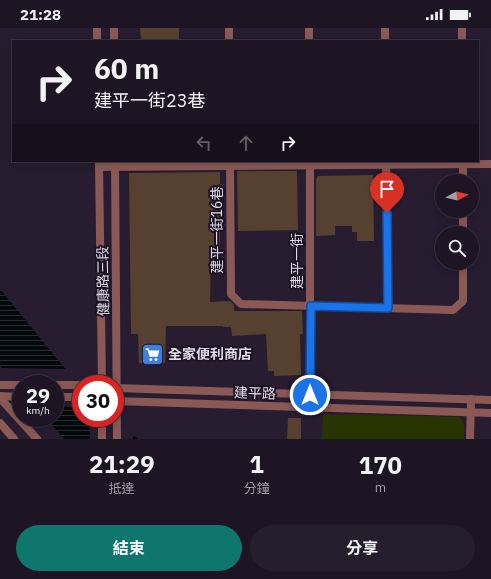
<!DOCTYPE html>
<html lang="zh-TW">
<head>
<meta charset="utf-8">
<style>
	:root { --surface:#1d1524; --page:#251e2c; --text:#f1f3f6; --muted:#a09fa6; --line:#3b3441; --accent:#0f766e }
	body { margin:0; font-family:"IBM Plex Sans","Noto Sans TC",sans-serif; background:var(--page); color:var(--text); height:100vh; display:flex; flex-direction:column; font-size:15px; white-space:nowrap }
	* { box-sizing:border-box; margin:0 }
	p { font-size:13px; color:var(--muted) }
	.icon { flex:none; width:22px; height:22px; fill:none; stroke:currentColor; stroke-width:2; stroke-linecap:round; stroke-linejoin:round }
	.map { position:relative; height:411px; overflow:hidden }
	.panel { display:flex; flex-direction:column; background:var(--surface); flex:1 }
	.panel>* { flex:none }
	.banner { position:absolute; left:12px; top:12px; width:467px; height:122px; border-radius:0px; box-shadow:0 2px 10px #0003,0 0 0 1px var(--line); background:#1d1524; color:var(--text); overflow:hidden }
	.needle { width:26px; rotate:83deg }
	.fabs { position:absolute; left:435px; top:146px; display:grid; gap:8px }
	.fabs a { display:grid; place-items:center; width:44px; height:44px; border-radius:50%; background:var(--surface); box-shadow:0 2px 10px #0003,0 0 0 1px var(--line); font-size:20px }
	.speed { position:absolute; left:12px; top:347px; display:flex; gap:8px; font-size:20px; font-weight:700; text-align:center }
	.speed>* { display:grid; place-content:center; width:52px; height:52px; border-radius:50%; background:var(--surface); box-shadow:0 2px 10px #0003,0 0 0 1px var(--line); line-height:1 }
	.speed small { font-size:10px; font-weight:400 }
	.speed .limit { border:6px solid #d22; background:#fff; color:#111 }
	.pin { position:absolute; display:grid; place-items:center; width:34px; height:34px; color:#fff; margin:-41px -17px; border-radius:50% 50% 50% 0; rotate:-45deg; box-shadow:0 0 4px #0007 }
	.pin .icon { rotate:45deg }
	.me { position:absolute; width:44px; margin:-22px; rotate:0deg; stroke-linejoin:round; filter:drop-shadow(0 0 3px #0008) }
	.turn { display:flex; align-items:center; gap:14px; height:84px; padding:0 16px; font-size:18px }
	.turn .icon { width:52px; height:52px; stroke-width:2.5 }
	.turn b { display:block; font-size:28px; line-height:34px }
	.lanes { display:flex; align-items:center; height:38px; padding:0 16px; background:#0003; justify-content:center; gap:20px; direction:ltr }
	.lanes .off { opacity:.35 }
	.eta { display:flex; justify-content:space-evenly; align-items:center; height:68px; text-align:center }
	.eta b { font-size:24px; font-weight:700; line-height:28px }
	.button { display:flex; gap:8px; margin-top:auto; padding:8px 16px }
	.button a { flex:1; height:46px; border-radius:24px; background:var(--accent); color:#fff; font-size:16px; font-weight:700; line-height:46px; text-align:center }
	.button a+a { background:var(--page); color:var(--text) }
	.status { display:flex; justify-content:space-between; align-items:center; height:28px; padding:0 20px; background:var(--surface); direction:ltr }
	.status svg { height:11px; fill:currentColor }
	.map>svg:first-child { display:block }
	.green { fill:#283503 }
	.water { fill:url(#water-rules) }
	.pier { fill:#271c30 }
	.building { fill:#564130 }
	.lines { fill:none; stroke-linecap:round; stroke-linejoin:round }
	.minor { stroke:#8b5955; stroke-width:8 }
	.tertiary { stroke:#8b5955; stroke-width:8 }
	.route-casing { stroke:#114b97; stroke-width:10 }
	.route { stroke:#1a73e8; stroke-width:7 }
	.labels { text-anchor:middle; dominant-baseline:central; stroke-width:4; stroke-linejoin:round; paint-order:stroke }
	.street-label { font-size:14px; fill:#e0dae7; stroke:#1d1326 }
	.poi-label { font-size:14px; font-weight:bold; fill:#e0dae7; stroke:#1d1326; text-anchor:start }
</style>
</head>
<body>
<div class="status"><b>21:28</b><svg viewBox="0 0 49 12"><path d="M0 12V9h3v3zM5 12V6h3v6zM10 12V3h3v9zM15 12V0h3v12zM26 1h20v11H26zM47 4h2v5h-2z"/></svg></div>
<div class="map">
<svg width="491" height="411" viewBox="0 0 491 411">
	<defs>
		<pattern id="water-rules" width="6" height="5" patternUnits="userSpaceOnUse"><rect width="6" height="5" fill="#01090b"/><path d="M0 2.5h6" fill="none" stroke="#262c2f"/></pattern>
	</defs>
	<rect width="100%" height="100%" fill="#271c30"/>
	<!-- green -->
	<path class="green" d="M 323,386 L 459,389 L 464,395 L 464,411 L 322,411 Z"/>
	<!-- water -->
	<path class="water" d="M 0,261 L 81,360 L 81,390 L 114,390 L 138,411 L 64,411 L 46,390 L 55,390 L 55,356 L 15,354 L 0,338 Z"/>
	<!-- pier -->
	<g class="pier">
		<path d="M 0,340 L 68,341 L 81,357 L 81,380 L 55,378 L 55,356 L 21,356 L 21,363 L 20,362 Z"/>
		<path d="M 115,388 L 133,403 L 133,411 L 90,411 L 89,390 L 115,390 Z"/>
	</g>
	<!-- building -->
	<g class="building">
		<path d="M 140,0 L 179,0 L 179,13 L 141,13 Z"/>
		<path d="M 237,143 L 297,143 L 298,202 L 238,203 Z"/>
		<path d="M 220,144 L 220,230 L 211,230 L 210,274 L 230,273 L 234,277 L 234,283 L 302,283 L 303,306 L 300,306 L 301,347 L 274,348 L 274,343 L 268,343 L 266,306 L 232,308 L 231,299 L 223,299 L 223,298 L 166,298 L 165,335 L 139,335 L 138,306 L 131,306 L 129,145 Z"/>
		<path d="M 373,147 L 374,213 L 357,213 L 357,204 L 352,204 L 352,198 L 335,198 L 335,207 L 316,208 L 316,151 L 318,148 Z"/>
		<path d="M 288,390 L 301,390 L 301,411 L 287,411 Z"/>
	</g>
	<g class="lines">
		<!-- minor -->
		<g class="minor">
			<path d="M 229,0 L 229,13"/>
			<path d="M 309,0 L 309,13"/>
			<path d="M 385,0 L 385,13"/>
			<path d="M 462,0 L 462,13"/>
			<path d="M 230,133 L 231,266 L 241,276 L 453,282 L 463,273 L 463,235"/>
			<path d="M 386,133 L 388,280"/>
			<path d="M 463,133 L 463,153"/>
			<path d="M 310,134 L 310,380"/>
			<path d="M 99,139 L 491,136"/>
			<path d="M 463,183 L 463,205"/>
			<path d="M 0,370 L 37,411"/>
			<path d="M 0,395 L 14,411"/>
			<path d="M 470,411 L 471,371"/>
		</g>
		<!-- tertiary -->
		<g class="tertiary">
			<path d="M 97,0 L 97,13"/>
			<path d="M 114,0 L 114,13"/>
			<path d="M 99,133 L 102,356"/>
			<path d="M 115,133 L 117,411"/>
			<path d="M 0,357 L 21,357"/>
			<path d="M 55,357 L 81,357"/>
			<path d="M 115,360 L 491,372"/>
			<path d="M 0,368 L 21,369"/>
			<path d="M 55,369 L 81,369"/>
			<path d="M 115,373 L 491,385"/>
			<path d="M 102,390 L 102,411"/>
		</g>
	</g>
	<g class="lines">
		<defs>
			<path id="route" d="M 310,367 L 311,278 L 388,280 L 387,185"/>
		</defs>
		<!-- route casing -->
		<use href="#route" class="route-casing"/>
		<!-- route -->
		<use href="#route" class="route"/>
	</g>
	<!-- icons -->
	<defs>
		<symbol id="supermarket-square" viewBox="-11 -11 22 22"><rect x="-9" y="-9" width="18" height="18" rx="4" fill="#3f7fe0" stroke="#1d1326"/><path d="M-6-5.5h2.5l.6 2H6L4.5 2H-2.5L-4.4-4H-6ZM-1.5 3.2a1.3 1.3 0 1 0 .1 0ZM3 3.2a1.3 1.3 0 1 0 .1 0Z" fill="#fff"/></symbol>
	</defs>
	<g fill-rule="evenodd">
		<use href="#supermarket-square" x="140" y="314" width="25" height="25"/>
	</g>
	<g class="labels">
		<!-- street labels -->
		<g class="street-label">
			<text transform="translate(217 202) rotate(-90)">建平一街16巷</text>
			<text transform="translate(297 233) rotate(-90)">建平一街</text>
			<text transform="translate(103 253) rotate(-91)">健康路三段</text>
			<text transform="translate(255 365) rotate(2)">建平路</text>
		</g>
		<!-- poi labels -->
		<g class="poi-label">
			<text x="168" y="326">全家便利商店</text>
		</g>
	</g>
</svg>
<div class="fabs">
<a><svg class="needle" viewBox="-14 -14 28 28"><path d="M0-13l5 13h-10z" fill="#e53935"/><path d="M0 13l5-13h-10z" fill="#a09fa6"/></svg></a>
<a><svg class="icon" aria-label="search" viewBox="0 0 24 24"><circle cx="10" cy="10" r="6"/><path d="M15 15l6 6"/></svg></a>
</div>
<div class="speed"><div>29<small>km/h</small></div><div class="limit">30</div></div>
<div class="pin" style="left:387px;top:185px;background:#d93025"><svg class="icon" aria-label="arrive" viewBox="0 0 24 24"><path d="M6 21V4h12l-3 4 3 4H6"/></svg></div>
<svg class="me" style="left:310px;top:367px" viewBox="-20 -20 40 40"><circle r="17" fill="#1a73e8" stroke="#fff" stroke-width="3"/><path d="M0-11L8 9 0 5-8 9z" fill="#fff"/></svg>
<div class="banner">
<div class="turn"><svg class="icon" aria-label="right" viewBox="0 0 24 24"><path d="M7 20v-9h11M14 6l5 5-5 5"/></svg><div><b>60 m</b>建平一街23巷</div></div>
<div class="lanes"><svg class="icon off" aria-label="left" viewBox="0 0 24 24"><path d="M17 20v-9H6M10 6l-5 5 5 5"/></svg><svg class="icon off" aria-label="ahead" viewBox="0 0 24 24"><path d="M12 20V5M6 11l6-6 6 6"/></svg><svg class="icon" aria-label="right" viewBox="0 0 24 24"><path d="M7 20v-9h11M14 6l5 5-5 5"/></svg></div>
</div>
</div>
<section class="panel">
<div class="eta">
<div><b>21:29</b><p>抵達</p></div>
<div><b>1</b><p>分鐘</p></div>
<div><b>170</b><p>m</p></div>
</div>
<div class="button"><a>結束</a><a>分享</a></div>
</section>
</body>
</html>
